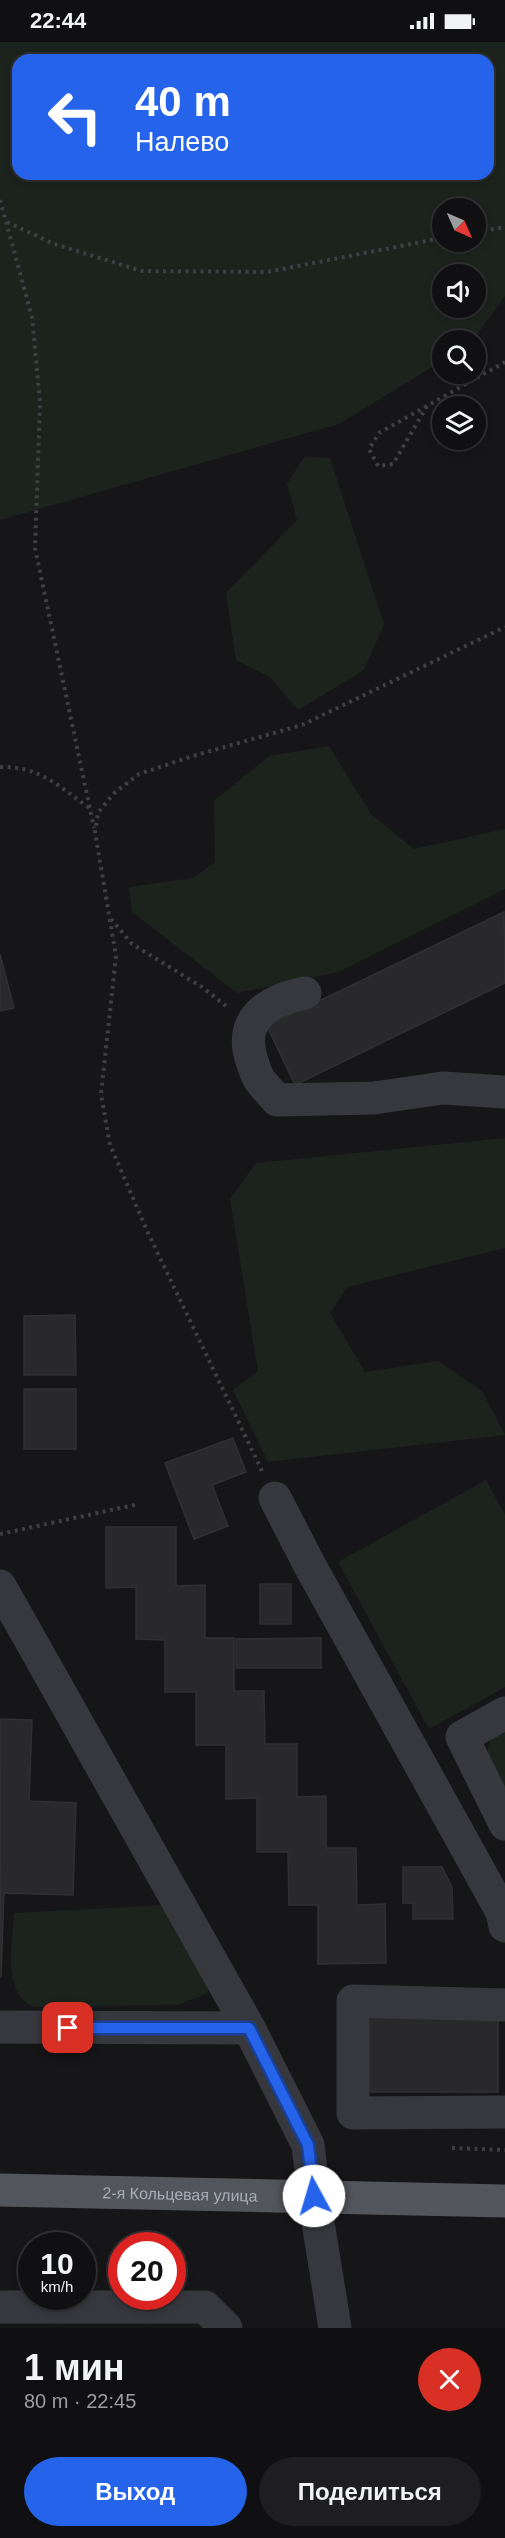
<!DOCTYPE html>
<html lang="ru">
<head>
<meta charset="utf-8">
<style>
	:root { --surface:#101012; --page:#1e1e20; --text:#f1f3f6; --muted:#9c9d9f; --line:#303032; --accent:#2563eb }
	body { margin:0; font-family:Helvetica,sans-serif; background:var(--page); color:var(--text); height:100vh; display:flex; flex-direction:column; font-size:22px; white-space:nowrap }
	* { box-sizing:border-box; margin:0 }
	p { font-size:20px; color:var(--muted) }
	.icon { flex:none; width:33px; height:33px; fill:none; stroke:currentColor; stroke-width:2; stroke-linecap:round; stroke-linejoin:round }
	.map { position:relative; height:2286px; overflow:hidden }
	.sheet { display:flex; flex-direction:column; background:var(--surface); flex:1 }
	.sheet>* { flex:none }
	.hud { position:absolute; left:12px; top:12px; width:482px; height:126px; border-radius:18px; box-shadow:0 3px 9px #0003,0 0 0 2px var(--line); background:#2563eb; color:#fff; overflow:hidden }
	.needle { width:39px; rotate:135deg }
	.buttons { position:absolute; left:432px; top:156px; display:grid; gap:12px }
	.buttons a { display:grid; place-items:center; width:54px; height:54px; border-radius:50%; background:var(--surface); box-shadow:0 3px 9px #0003,0 0 0 2px var(--line); font-size:30px }
	.speed { position:absolute; left:18px; top:2190px; display:flex; gap:12px; font-size:30px; font-weight:700; text-align:center }
	.speed>* { display:grid; place-content:center; width:78px; height:78px; border-radius:50%; background:var(--surface); box-shadow:0 3px 9px #0003,0 0 0 2px var(--line); line-height:1 }
	.speed small { font-size:15px; font-weight:400 }
	.speed .limit { border:9px solid #d22; background:#fff; color:#111 }
	.pin { position:absolute; display:grid; place-items:center; width:51px; height:51px; color:#fff; margin:-26px; border-radius:12px; box-shadow:0 3px 9px #0006 }
	.me { position:absolute; width:66px; margin:-33px; rotate:354deg; stroke-linejoin:round; filter:drop-shadow(0 0 4px #0008) }
	.turn { display:flex; align-items:center; gap:21px; height:126px; padding:0 24px; font-size:27px }
	.turn .icon { width:78px; height:78px; stroke-width:2.5 }
	.turn b { display:block; font-size:42px; line-height:51px }
	.round { display:grid; place-items:center; flex:none; width:63px; height:63px; border-radius:32px; background:var(--page) }
	.summary { display:flex; align-items:center; justify-content:space-between; height:102px; padding:0 24px }
	h1 { font-size:36px; font-weight:700; line-height:45px }
	.primary-button { display:flex; gap:12px; margin-top:auto; padding:12px 24px }
	.primary-button a { flex:1; height:69px; border-radius:36px; background:var(--accent); color:#fff; font-size:24px; font-weight:700; line-height:69px; text-align:center }
	.primary-button a+a { background:var(--page); color:var(--text) }
	.status { display:flex; justify-content:space-between; align-items:center; height:42px; padding:0 30px; background:var(--surface); direction:ltr }
	.status svg { height:16px; fill:currentColor }
	.map>svg:first-child { display:block }
	.green { fill:#1c231d; fill-rule:evenodd }
	.building { fill:#29292c; stroke:#303034; stroke-width:1.5 }
	.lines { fill:none; stroke-linecap:round; stroke-linejoin:round }
	.path { stroke:#3d3f44; stroke-width:4; stroke-dasharray:3 4.5; stroke-linecap:butt }
	.minor { stroke:#37383d; stroke-width:33 }
	.major { stroke:#53555c; stroke-width:33 }
	.route-casing { stroke:#184099; stroke-width:15 }
	.route { stroke:#2563eb; stroke-width:10 }
	.labels { text-anchor:middle; dominant-baseline:central; stroke-width:6; stroke-linejoin:round; paint-order:stroke }
	.street-label { font-size:16px; fill:#a8adb8; stroke:#111113 }
</style>
</head>
<body>
<div class="status"><b>22:44</b><svg viewBox="0 0 49 12"><path d="M0 12V9h3v3zM5 12V6h3v6zM10 12V3h3v9zM15 12V0h3v12zM26 1h20v11H26zM47 4h2v5h-2z"/></svg></div>
<div class="map">
<svg width="505" height="2286" viewBox="0 0 505 2286">
	<rect width="100%" height="100%" fill="#161618"/>
	<!-- green -->
	<g class="green">
		<path d="M 0,0 L 505,0 L 505,254 L 473,298 L 442,298 L 442,319 L 339,382 L 0,478 ZM 18,18 L 488,18 L 488,132 L 18,132 ZM 476,166 L 476,200 L 442,200 L 442,166 ZM 476,232 L 476,266 L 442,266 L 442,232 Z"/>
		<path d="M 304,415 L 330,416 L 384,582 L 364,628 L 298,668 L 270,635 L 236,618 L 226,551 L 297,478 L 287,442 Z"/>
		<path d="M 329,704 L 371,772 L 414,807 L 505,787 L 505,847 L 338,930 L 237,951 L 132,870 L 129,845 L 193,836 L 215,820 L 214,759 L 269,714 Z"/>
		<path d="M 505,1096 L 505,1206 L 347,1245 L 330,1271 L 365,1330 L 438,1319 L 482,1349 L 505,1393 L 268,1420 L 233,1348 L 258,1329 L 230,1157 L 256,1121 Z"/>
		<path d="M 486,1438 L 505,1473 L 505,1645 L 429,1687 L 338,1520 Z"/>
		<path d="M 505,1683 L 505,1757 C 492,1730 473,1706 505,1683 Z"/>
		<path d="M 165,1863 L 211,1944 L 206,1952 L 177,1963 L 35,1965 C 1,1953 13,1899 14,1871 Z"/>
	</g>
	<!-- building -->
	<g class="building">
		<path d="M 504,870 L 505,941 L 295,1043 L 267,984 Z"/>
		<path d="M 0,912 L 14,966 L 0,969 Z"/>
		<path d="M 75,1273 L 76,1333 L 24,1333 L 24,1274 Z"/>
		<rect x="24" y="1347" width="52" height="60"/>
		<path d="M 233,1396 L 246,1430 L 212,1443 L 228,1484 L 194,1497 L 165,1421 Z"/>
		<path d="M 106,1485 L 176,1485 L 176,1544 L 205,1543 L 205,1596 L 234,1596 L 234,1649 L 264,1649 L 265,1702 L 297,1702 L 297,1755 L 326,1754 L 326,1806 L 356,1806 L 357,1863 L 385,1862 L 386,1921 L 318,1922 L 318,1863 L 289,1863 L 288,1810 L 257,1810 L 257,1756 L 226,1757 L 226,1703 L 196,1703 L 196,1650 L 165,1650 L 165,1598 L 136,1597 L 136,1545 L 106,1546 Z"/>
		<rect x="260" y="1542" width="31" height="40"/>
		<path d="M 321,1596 L 321,1626 L 236,1626 L 236,1597 Z"/>
		<path d="M 0,1677 L 32,1678 L 29,1759 L 76,1761 L 73,1853 L 4,1851 L 1,1936 Z"/>
		<path d="M 403,1825 L 442,1825 L 452,1845 L 453,1877 L 413,1877 L 413,1861 L 403,1861 Z"/>
		<path d="M 498,1973 L 498,2050 L 368,2050 L 368,1974 Z"/>
	</g>
	<g class="lines">
		<!-- path -->
		<g class="path">
			<path d="M 0,158 L 32,275 L 40,360 L 35,506 L 94,786"/>
			<path d="M 7,180 L 54,202 L 142,229 L 267,230 L 442,196"/>
			<path d="M 476,190 L 505,185"/>
			<path d="M 427,364 L 393,422 L 378,424 L 369,407 L 379,391 L 505,320"/>
			<path d="M 0,725 C 39,724 59,744 89,766"/>
			<path d="M 111,877 L 132,902 L 202,945 L 226,964"/>
			<path d="M 262,1429 L 149,1193 L 110,1103 L 101,1052 L 116,914 L 95,790 L 98,771 L 113,752 L 139,732 L 193,714 L 302,683 L 505,585"/>
			<path d="M 0,1492 L 139,1462"/>
			<path d="M 452,2106 L 505,2108"/>
		</g>
		<!-- minor -->
		<g class="minor">
			<path d="M 305,951 C 267,959 238,977 252,1019 C 254,1025 256,1032 259,1037 C 264,1044 271,1051 277,1058 L 374,1056 L 443,1046 L 505,1050"/>
			<path d="M 275,1456 L 309,1522 L 502,1870 L 505,1884"/>
			<path d="M 0,1544 L 249,1986 L 308,2103 L 314,2155 L 335,2286"/>
			<path d="M 505,1671 L 462,1695 L 505,1782"/>
			<path d="M 505,1963 L 353,1959 L 353,2071 L 505,2070"/>
			<path d="M 0,1985 L 249,1986"/>
			<path d="M 0,2265 L 205,2265 L 226,2286"/>
		</g>
		<!-- major -->
		<path class="major" id="s1" d="M 0,2148 L 505,2159"/>
	</g>
	<g class="lines">
		<defs>
			<path id="route" d="M 68,1986 L 249,1986 L 308,2103 L 314,2154"/>
		</defs>
		<!-- route casing -->
		<use href="#route" class="route-casing"/>
		<!-- route -->
		<use href="#route" class="route"/>
	</g>
	<g class="labels">
		<!-- street labels -->
		<g class="street-label">
			<text stroke="none"><textPath href="#s1" startOffset="180">2-я Кольцевая улица</textPath></text>
		</g>
	</g>
</svg>
<div class="buttons">
<a><svg class="needle" viewBox="-14 -14 28 28"><path d="M0-13l5 13h-10z" fill="#e53935"/><path d="M0 13l5-13h-10z" fill="#9c9d9f"/></svg></a>
<a><svg class="icon" aria-label="sound" viewBox="0 0 24 24"><path d="M4 9h4l5-4v14l-5-4H4zM17 9q2 3 0 6"/></svg></a>
<a><svg class="icon" aria-label="search" viewBox="0 0 24 24"><circle cx="10" cy="10" r="6"/><path d="M15 15l6 6"/></svg></a>
<a><svg class="icon" aria-label="layers" viewBox="0 0 24 24"><path d="M12 4l9 5-9 5-9-5zM3 14l9 5 9-5"/></svg></a>
</div>
<div class="speed"><div>10<small>km/h</small></div><div class="limit">20</div></div>
<div class="pin" style="left:68px;top:1986px;background:#d93025"><svg class="icon" aria-label="arrive" viewBox="0 0 24 24"><path d="M6 21V4h12l-3 4 3 4H6"/></svg></div>
<svg class="me" style="left:314px;top:2154px" viewBox="-20 -20 40 40"><circle r="19" fill="#fff"/><path d="M0-13L10 11 0 6-10 11z" fill="#2563eb"/></svg>
<div class="hud">
<div class="turn"><svg class="icon" aria-label="left" viewBox="0 0 24 24"><path d="M17 20v-9H6M10 6l-5 5 5 5"/></svg><div><b>40 m</b>Налево</div></div>
</div>
</div>
<section class="sheet">
<div class="summary"><div><h1>1 мин</h1><p>80 m · 22:45</p></div><a class="round" style="background:#d93025;color:#fff"><svg class="icon" aria-label="close" viewBox="0 0 24 24"><path d="M6 6l12 12M18 6L6 18"/></svg></a></div>
<div class="primary-button"><a>Выход</a><a>Поделиться</a></div>
</section>
</body>
</html>
